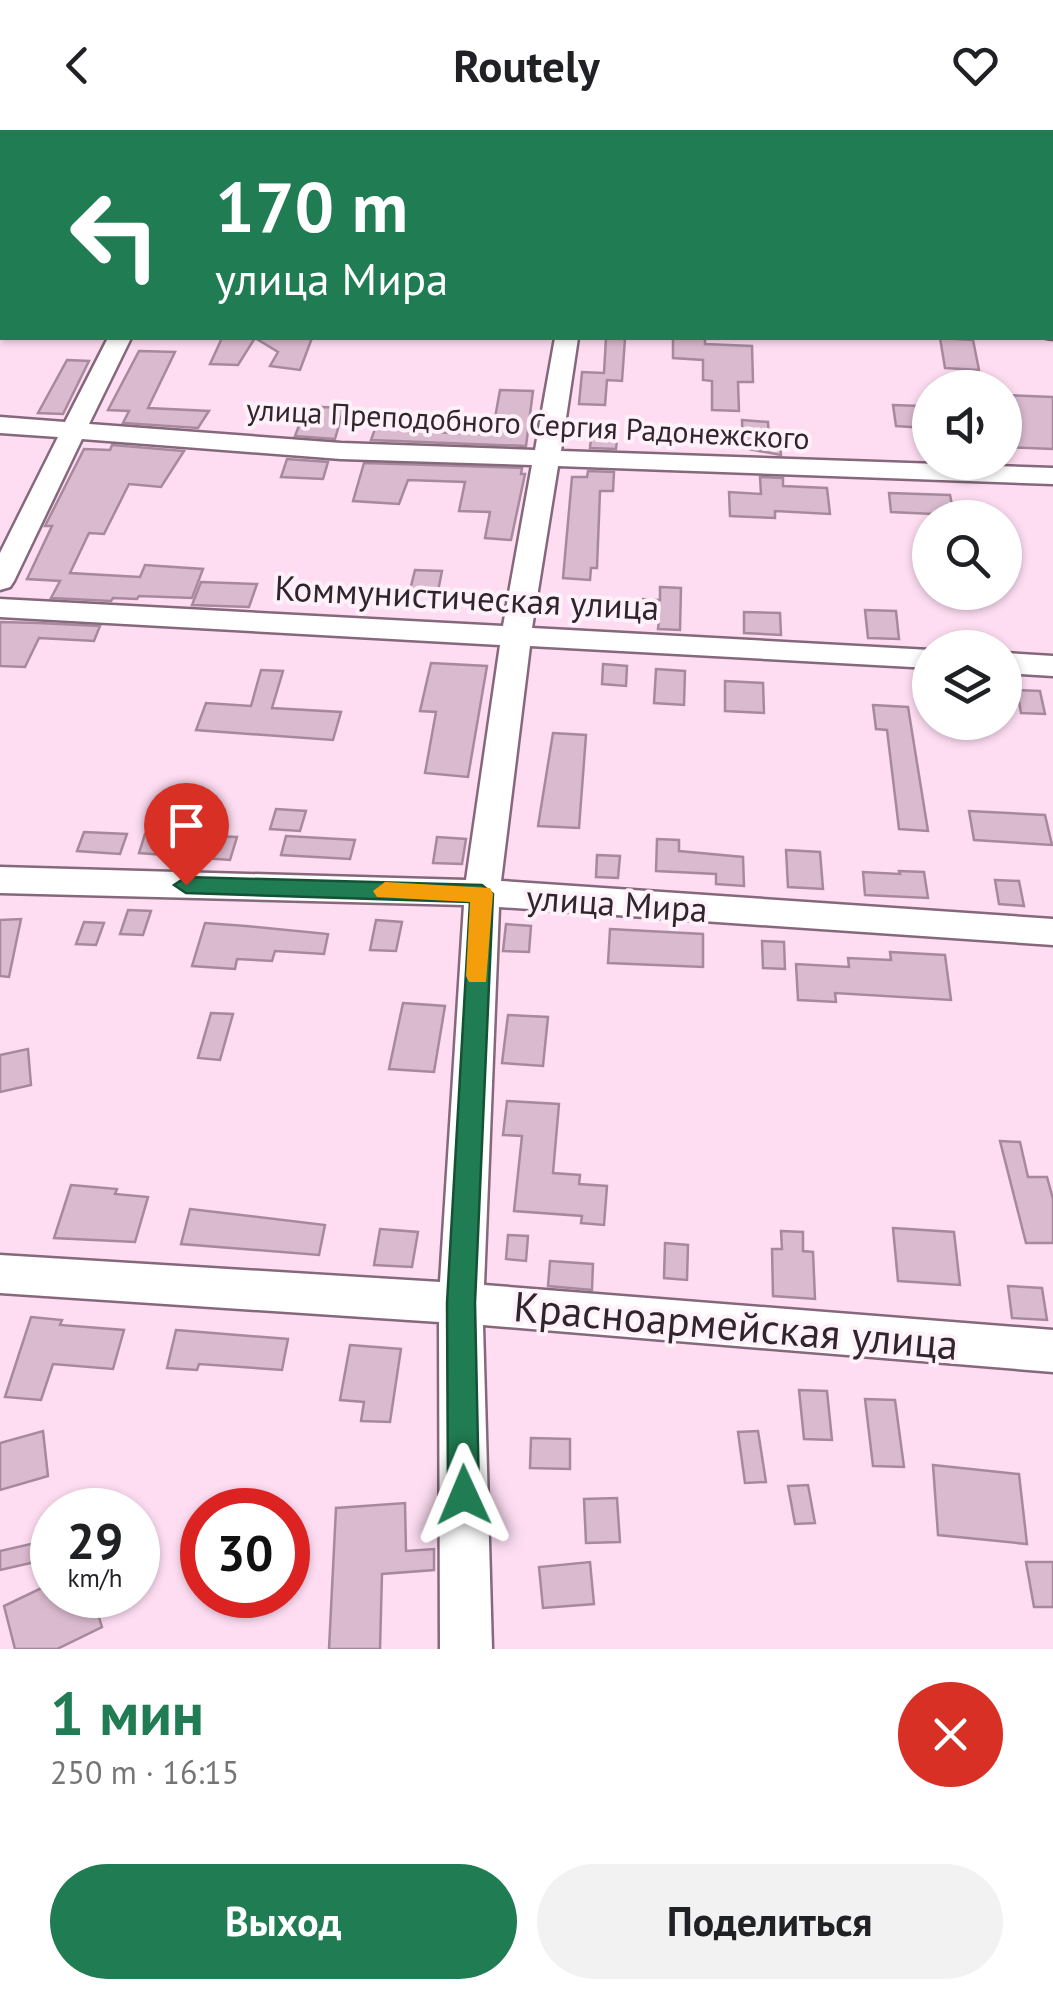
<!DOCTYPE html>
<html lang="ru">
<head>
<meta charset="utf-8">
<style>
	:root { --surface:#fff; --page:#f2f2f2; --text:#202124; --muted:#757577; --accent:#207c52 }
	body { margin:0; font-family:"PT Sans",sans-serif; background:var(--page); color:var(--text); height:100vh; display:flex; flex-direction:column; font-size:38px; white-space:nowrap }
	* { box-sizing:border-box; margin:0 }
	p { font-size:32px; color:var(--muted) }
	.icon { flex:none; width:55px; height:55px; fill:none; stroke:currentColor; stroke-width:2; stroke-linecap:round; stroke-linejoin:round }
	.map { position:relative; height:1519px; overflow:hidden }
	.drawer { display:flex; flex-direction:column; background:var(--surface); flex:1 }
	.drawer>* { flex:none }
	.guide { position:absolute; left:0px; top:0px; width:1055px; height:210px; box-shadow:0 2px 8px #0004; background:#207c52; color:#fff; overflow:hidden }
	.fabs { position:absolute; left:912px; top:240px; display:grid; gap:20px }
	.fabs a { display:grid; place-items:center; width:110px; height:110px; border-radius:50%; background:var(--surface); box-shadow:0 2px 8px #0004; font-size:50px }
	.speed { position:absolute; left:30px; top:1358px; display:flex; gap:20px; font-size:50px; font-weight:700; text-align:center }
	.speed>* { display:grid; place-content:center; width:130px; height:130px; border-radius:50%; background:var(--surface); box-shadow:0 2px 8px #0004; line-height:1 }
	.speed small { font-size:25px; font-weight:400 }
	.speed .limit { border:15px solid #d22; background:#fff; color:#111 }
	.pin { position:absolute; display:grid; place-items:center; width:85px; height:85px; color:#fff; margin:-102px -42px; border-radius:50% 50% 50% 0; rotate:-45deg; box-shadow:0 0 10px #0007 }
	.pin .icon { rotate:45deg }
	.me { position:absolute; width:110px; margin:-55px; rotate:359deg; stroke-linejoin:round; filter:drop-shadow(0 0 8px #0008) }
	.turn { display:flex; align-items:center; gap:35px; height:210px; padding:0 50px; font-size:45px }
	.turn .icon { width:130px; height:130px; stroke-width:2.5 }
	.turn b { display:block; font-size:70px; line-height:85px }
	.round { display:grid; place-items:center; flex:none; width:105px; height:105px; border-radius:52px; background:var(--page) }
	.overview { display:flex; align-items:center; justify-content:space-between; height:170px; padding:0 50px }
	h1 { font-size:60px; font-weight:600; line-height:75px; color:var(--accent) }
	.action { display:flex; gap:20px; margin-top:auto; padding:20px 50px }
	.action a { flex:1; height:115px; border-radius:60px; background:var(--accent); color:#fff; font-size:40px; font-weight:600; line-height:115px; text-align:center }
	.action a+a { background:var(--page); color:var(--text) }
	header { display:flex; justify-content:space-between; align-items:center; height:130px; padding:0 50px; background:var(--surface); font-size:45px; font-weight:600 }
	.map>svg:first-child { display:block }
	.building { fill:#dabacf; stroke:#a7899d; stroke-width:2.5 }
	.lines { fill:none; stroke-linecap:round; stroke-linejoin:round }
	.minor-casing { stroke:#85687b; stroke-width:5 }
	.minor { fill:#fff; fill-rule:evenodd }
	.route { fill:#207c52; stroke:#155135; stroke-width:2.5 }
	.slow { fill:#f59e0b }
	.labels { text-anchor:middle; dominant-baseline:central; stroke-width:8; stroke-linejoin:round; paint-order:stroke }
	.far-street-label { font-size:30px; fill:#31252d; stroke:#fff1fa }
	.street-label { font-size:35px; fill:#31252d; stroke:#fff1fa }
	.near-street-label { font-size:42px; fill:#31252d; stroke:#fff1fa }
</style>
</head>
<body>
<header><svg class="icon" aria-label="back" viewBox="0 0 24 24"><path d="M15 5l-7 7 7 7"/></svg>Routely<svg class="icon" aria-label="heart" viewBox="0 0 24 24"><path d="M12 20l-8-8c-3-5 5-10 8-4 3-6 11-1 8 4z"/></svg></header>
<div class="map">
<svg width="1053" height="1519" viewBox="0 0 1053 1519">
	<rect width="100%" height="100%" fill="#feddf3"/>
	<!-- building -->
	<g class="building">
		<path d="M 222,208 L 312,208 L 300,240 L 270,236 L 278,222 L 255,208 L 238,235 L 210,234 Z"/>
		<path d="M 606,208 L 625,209 L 622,251 L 607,250 L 605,275 L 579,274 L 582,242 L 604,243 Z"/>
		<path d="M 673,208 L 705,208 L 705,214 L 752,216 L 753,252 L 738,252 L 739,281 L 712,280 L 712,251 L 703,250 L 703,230 L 673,228 Z"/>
		<path d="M 940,208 L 973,210 L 979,240 L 945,238 Z"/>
		<path d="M 139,221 L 175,222 L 148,278 L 209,281 L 198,298 L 123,293 L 129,281 L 108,280 Z"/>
		<path d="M 67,230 L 89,231 L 63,284 L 38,283 Z"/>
		<path d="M 500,260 L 533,261 L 526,316 L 371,310 L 377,293 L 408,294 L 407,301 L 479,304 L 482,287 L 495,288 Z"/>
		<path d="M 1005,265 L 1053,267 L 1053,319 L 1005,317 Z"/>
		<path d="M 893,275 L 920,276 L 924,298 L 896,296 Z"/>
		<path d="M 322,277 L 344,278 L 335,309 L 295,306 L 300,293 L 317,294 Z"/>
		<path d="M 742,290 L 768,292 L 769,312 L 780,313 L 781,325 L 743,318 Z"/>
		<path d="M 592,298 L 618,299 L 616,319 L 590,318 Z"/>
		<path d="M 112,315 L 184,321 L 161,357 L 129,354 L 104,404 L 89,403 L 70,443 L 140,447 L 145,435 L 203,439 L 192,468 L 139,466 L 137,469 L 113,468 L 111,471 L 51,468 L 60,451 L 27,449 L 52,396 L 45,396 L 84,319 L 110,320 Z"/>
		<path d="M 287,329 L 328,332 L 323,349 L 281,347 Z"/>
		<path d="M 364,333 L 522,338 L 521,344 L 525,344 L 511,410 L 485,408 L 490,382 L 459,381 L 465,352 L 408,350 L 399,374 L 353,371 Z"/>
		<path d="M 588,341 L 614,342 L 613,361 L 600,361 L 597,438 L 591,438 L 590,450 L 563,448 L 572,347 L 587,347 Z"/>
		<path d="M 760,347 L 783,348 L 783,356 L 827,358 L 830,384 L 775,381 L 775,388 L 730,386 L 729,362 L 761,364 Z"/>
		<path d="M 889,363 L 950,365 L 954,385 L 891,382 Z"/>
		<path d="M 415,440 L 442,441 L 438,461 L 410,460 Z"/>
		<path d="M 201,452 L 257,454 L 249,477 L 192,475 Z"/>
		<path d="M 660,457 L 681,458 L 680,500 L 658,499 L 659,491 L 642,490 L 643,469 L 660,470 Z"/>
		<path d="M 865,480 L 896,481 L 899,509 L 868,508 Z"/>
		<path d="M 744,482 L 780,483 L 781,505 L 744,503 Z"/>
		<path d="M 0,492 L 39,493 L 100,496 L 94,511 L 39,508 L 25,537 L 0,536 Z"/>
		<path d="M 431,533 L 487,536 L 468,647 L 425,643 L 436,582 L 420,581 Z"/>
		<path d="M 603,534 L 627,536 L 626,556 L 602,554 Z"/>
		<path d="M 656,539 L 685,541 L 684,575 L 654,573 Z"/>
		<path d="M 261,540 L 283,541 L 272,578 L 341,582 L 333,610 L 196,600 L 206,573 L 251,576 Z"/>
		<path d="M 725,551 L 763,553 L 764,583 L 725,581 Z"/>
		<path d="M 1017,560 L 1040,561 L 1045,584 L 1021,583 Z"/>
		<path d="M 873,575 L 908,577 L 928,701 L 899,699 L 887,600 L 876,599 Z"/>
		<path d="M 553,603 L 586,605 L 579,698 L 538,696 Z"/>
		<path d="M 276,679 L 306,681 L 300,701 L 270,699 Z"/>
		<path d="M 969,681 L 1045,685 L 1052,715 L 974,710 Z"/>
		<path d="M 84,702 L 127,704 L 120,724 L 77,721 Z"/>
		<path d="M 145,704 L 172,705 L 165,725 L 139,723 Z"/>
		<path d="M 211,706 L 237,707 L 230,730 L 204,728 Z"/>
		<path d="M 286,706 L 355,710 L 350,729 L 281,725 Z"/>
		<path d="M 437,707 L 466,709 L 462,734 L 433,733 Z"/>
		<path d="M 657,709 L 679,710 L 679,721 L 743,727 L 744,756 L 716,754 L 716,744 L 656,741 Z"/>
		<path d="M 786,720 L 820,722 L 823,759 L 788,757 Z"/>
		<path d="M 597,725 L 620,726 L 618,748 L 596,747 Z"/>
		<path d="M 899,741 L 924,742 L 928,768 L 865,765 L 863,742 L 900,744 Z"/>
		<path d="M 995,750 L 1019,751 L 1024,776 L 999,774 Z"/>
		<path d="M 128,780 L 151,781 L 143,805 L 120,804 Z"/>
		<path d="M 21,789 L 9,847 L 0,846 L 0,790 Z"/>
		<path d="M 376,790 L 402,792 L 396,821 L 370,820 Z"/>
		<path d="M 84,792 L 104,793 L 96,815 L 76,814 Z"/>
		<path d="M 205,793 L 246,796 L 328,804 L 324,824 L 275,821 L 272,831 L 237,829 L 235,839 L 192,836 Z"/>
		<path d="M 506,794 L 531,796 L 529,822 L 503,821 Z"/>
		<path d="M 610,799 L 703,804 L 703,837 L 608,833 Z"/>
		<path d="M 762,811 L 784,812 L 785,839 L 763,838 Z"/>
		<path d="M 890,822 L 945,825 L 951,870 L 835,863 L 836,872 L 798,870 L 796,834 L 849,837 L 848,828 L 891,830 Z"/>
		<path d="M 403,873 L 445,876 L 434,942 L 389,939 Z"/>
		<path d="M 211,883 L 233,884 L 220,930 L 198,928 Z"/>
		<path d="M 508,885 L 548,887 L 543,936 L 502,933 Z"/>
		<path d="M 28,919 L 31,955 L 0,962 L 0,925 Z"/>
		<path d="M 507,971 L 559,974 L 553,1043 L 580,1045 L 579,1054 L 607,1056 L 604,1095 L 581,1093 L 582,1086 L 514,1081 L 522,1006 L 503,1005 Z"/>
		<path d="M 1000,1011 L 1020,1012 L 1028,1047 L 1047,1047 L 1053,1069 L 1053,1113 L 1026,1113 Z"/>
		<path d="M 71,1055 L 117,1059 L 115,1064 L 148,1067 L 135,1112 L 54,1108 Z"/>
		<path d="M 190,1079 L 325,1095 L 319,1125 L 181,1114 Z"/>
		<path d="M 893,1098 L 954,1102 L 960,1155 L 898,1151 Z"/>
		<path d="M 380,1099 L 418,1102 L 412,1137 L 374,1135 Z"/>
		<path d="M 781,1101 L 803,1102 L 803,1121 L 813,1122 L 815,1169 L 773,1166 L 772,1119 L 782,1119 Z"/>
		<path d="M 508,1105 L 528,1106 L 526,1131 L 506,1129 Z"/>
		<path d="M 665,1113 L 688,1115 L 687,1150 L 664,1148 Z"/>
		<path d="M 550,1131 L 593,1134 L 592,1160 L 548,1156 Z"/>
		<path d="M 1008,1156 L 1042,1158 L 1047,1190 L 1012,1188 Z"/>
		<path d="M 31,1187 L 62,1190 L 60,1195 L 124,1200 L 113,1239 L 53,1234 L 41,1270 L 5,1267 Z"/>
		<path d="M 176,1200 L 288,1209 L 282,1240 L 199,1234 L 197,1240 L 167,1238 Z"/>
		<path d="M 350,1215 L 401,1219 L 390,1292 L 361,1291 L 364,1272 L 340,1270 Z"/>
		<path d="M 799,1260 L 827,1261 L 832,1310 L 804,1309 Z"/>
		<path d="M 865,1269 L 895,1270 L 904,1337 L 873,1336 Z"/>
		<path d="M 43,1301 L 48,1346 L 0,1360 L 0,1313 Z"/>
		<path d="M 758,1301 L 766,1352 L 745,1353 L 738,1302 Z"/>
		<path d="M 531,1308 L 570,1309 L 570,1339 L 530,1338 Z"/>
		<path d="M 933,1335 L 1019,1344 L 1027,1414 L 938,1405 Z"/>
		<path d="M 808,1355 L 815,1393 L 795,1394 L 788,1356 Z"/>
		<path d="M 617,1368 L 620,1412 L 586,1413 L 584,1369 Z"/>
		<path d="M 405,1373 L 406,1421 L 434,1419 L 434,1440 L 382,1444 L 380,1519 L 329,1519 L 336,1378 Z"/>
		<path d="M 35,1413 L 35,1432 L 0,1440 L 0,1421 Z"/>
		<path d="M 590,1432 L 594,1474 L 543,1478 L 539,1437 Z"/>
		<path d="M 1026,1432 L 1053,1432 L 1053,1477 L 1034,1477 Z"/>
		<path d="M 52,1453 L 52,1465 L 92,1465 L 102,1497 L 57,1519 L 15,1519 L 4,1476 Z"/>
	</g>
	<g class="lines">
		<defs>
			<g id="minor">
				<path d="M 176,0 L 195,0 L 197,2 L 177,2 Z"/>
				<path d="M 584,0 L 604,0 L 606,2 L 585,2 Z"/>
				<rect x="0" y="41" width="2" height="12"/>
				<rect x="1052" y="83" width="1" height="12"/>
				<rect x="0" y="152" width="2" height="14"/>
				<path d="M 1052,195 L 1053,209 L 1046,208 L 1052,208 Z"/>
				<path d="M 108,208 L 131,208 L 89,294 L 341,313 L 535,320 L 555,208 L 578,208 L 561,321 L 1053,338 L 1053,354 L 558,336 L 532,498 L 930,520 L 930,538 L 530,516 L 501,751 L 1053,789 L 1053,815 L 499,777 L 484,1155 L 1053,1200 L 1053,1242 L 483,1195 L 492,1519 L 440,1519 L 439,1192 L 0,1163 L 0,1125 L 440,1152 L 464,775 L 0,763 L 0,737 L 466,750 L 500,515 L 0,487 L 0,469 L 503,496 L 532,335 L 341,329 L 82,309 L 14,451 L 10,457 L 0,460 L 0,423 L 58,307 L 0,303 L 0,287 L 65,292 Z"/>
				<path d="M 1005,523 L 1053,526 L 1053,546 L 1005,543 Z"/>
			</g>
		</defs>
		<!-- minor casing -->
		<use href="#minor" class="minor-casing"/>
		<!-- minor -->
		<use href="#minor" class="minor"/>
	</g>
	<!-- route -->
	<path class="route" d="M 186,747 L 482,755 L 493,764 L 475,1173 L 479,1365 L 475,1376 L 464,1381 L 453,1376 L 448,1365 L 447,1173 L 470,772 L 186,763 L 174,755 Z"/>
	<!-- slow -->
	<path class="slow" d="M 385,752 L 490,758 L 493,764 L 486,852 L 469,852 L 466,846 L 470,772 L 377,767 L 373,761 Z"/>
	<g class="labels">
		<!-- far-street labels -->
		<g class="far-street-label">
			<text transform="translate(528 293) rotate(3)">улица Преподобного Сергия Радонежского</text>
		</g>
		<!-- street labels -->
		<g class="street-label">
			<text transform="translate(467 467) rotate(3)">Коммунистическая улица</text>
			<text transform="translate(617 773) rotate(4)">улица Мира</text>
		</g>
		<!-- near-street labels -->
		<g class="near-street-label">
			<text transform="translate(736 1195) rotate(5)">Красноармейская улица</text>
		</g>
	</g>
</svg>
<div class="fabs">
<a><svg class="icon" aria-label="sound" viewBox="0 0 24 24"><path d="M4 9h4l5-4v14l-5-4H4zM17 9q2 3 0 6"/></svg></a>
<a><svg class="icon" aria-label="search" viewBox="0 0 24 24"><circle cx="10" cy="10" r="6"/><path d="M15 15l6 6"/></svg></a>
<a><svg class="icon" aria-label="layers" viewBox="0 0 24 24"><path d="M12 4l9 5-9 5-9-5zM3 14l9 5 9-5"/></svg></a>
</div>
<div class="speed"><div>29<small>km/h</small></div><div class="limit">30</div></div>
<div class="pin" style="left:186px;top:755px;background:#d93025"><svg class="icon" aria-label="arrive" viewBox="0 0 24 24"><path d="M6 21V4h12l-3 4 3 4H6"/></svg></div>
<svg class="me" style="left:464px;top:1365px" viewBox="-20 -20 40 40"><path d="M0-17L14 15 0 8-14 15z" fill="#207c52" stroke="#fff" stroke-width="4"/></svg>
<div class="guide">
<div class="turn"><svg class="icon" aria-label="left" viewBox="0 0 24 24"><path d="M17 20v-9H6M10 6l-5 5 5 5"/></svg><div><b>170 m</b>улица Мира</div></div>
</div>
</div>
<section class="drawer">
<div class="overview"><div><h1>1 мин</h1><p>250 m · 16:15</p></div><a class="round" style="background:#d93025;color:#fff"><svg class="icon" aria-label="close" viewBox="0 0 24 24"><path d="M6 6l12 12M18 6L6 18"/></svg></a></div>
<div class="action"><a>Выход</a><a>Поделиться</a></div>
</section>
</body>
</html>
